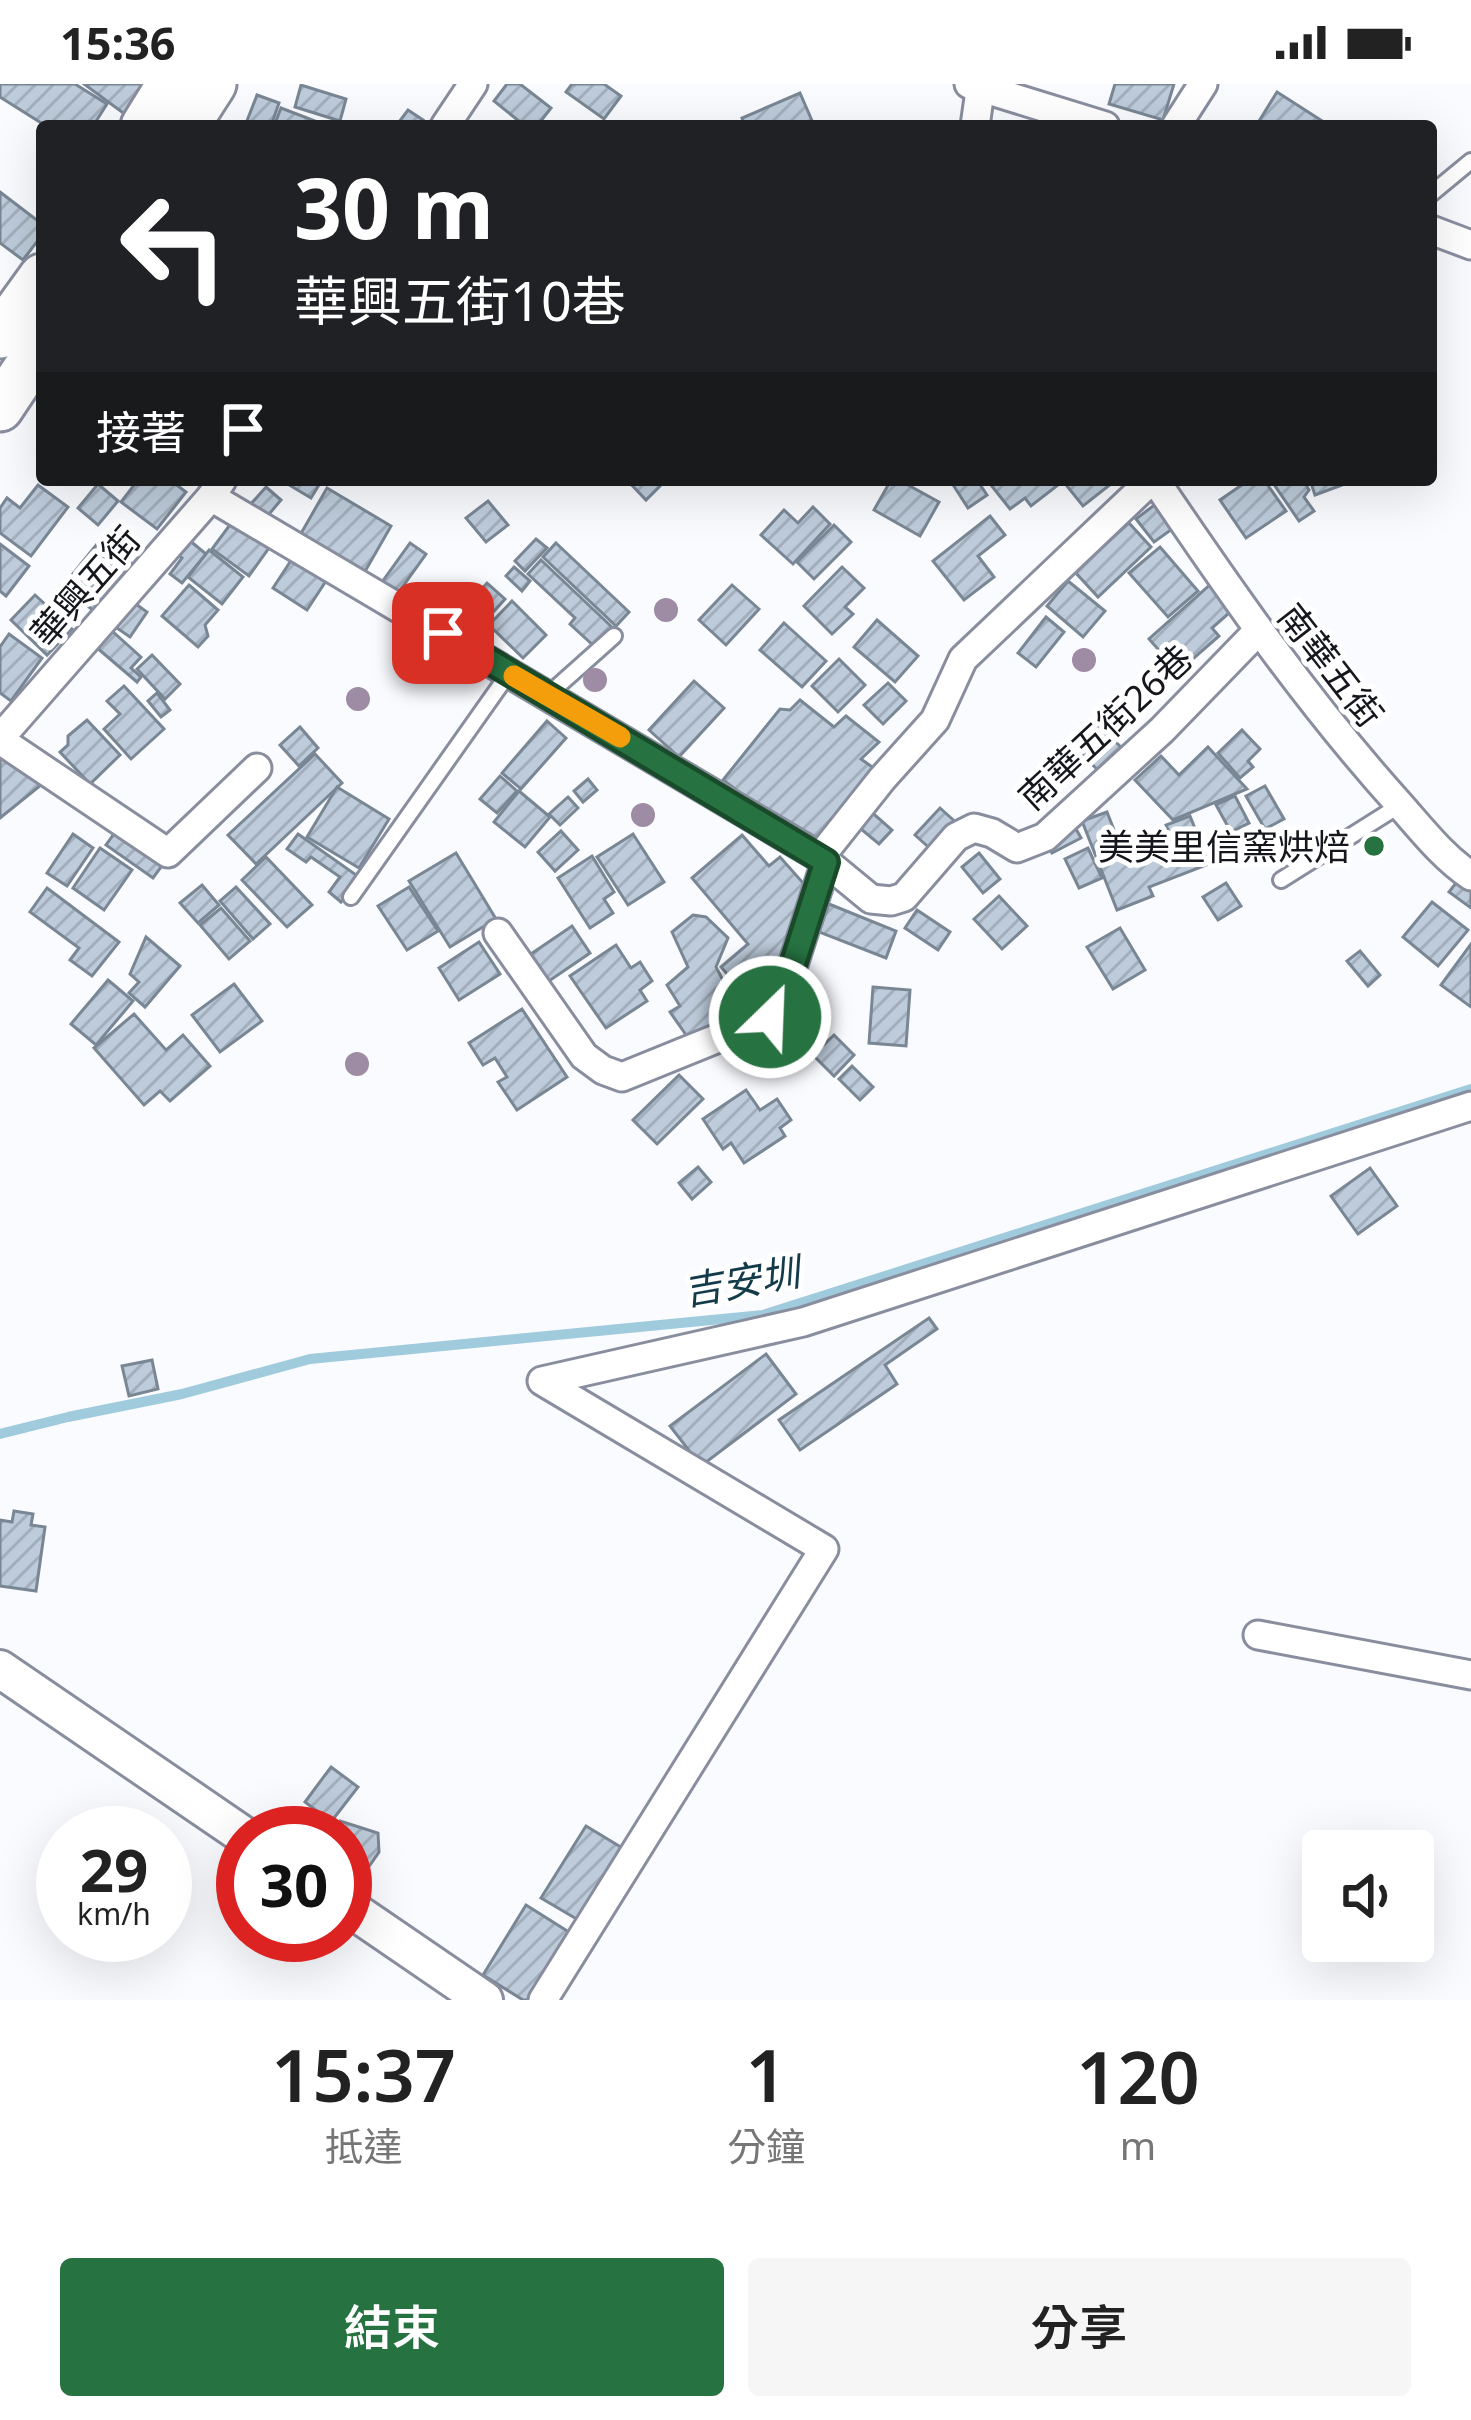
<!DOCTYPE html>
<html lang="zh-TW">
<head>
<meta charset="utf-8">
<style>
	:root { --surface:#fff; --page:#f6f6f6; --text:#222; --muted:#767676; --accent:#267241 }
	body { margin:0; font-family:"Noto Sans","Noto Sans TC",sans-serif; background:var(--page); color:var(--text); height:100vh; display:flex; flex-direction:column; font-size:45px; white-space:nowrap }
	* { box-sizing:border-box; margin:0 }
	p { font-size:39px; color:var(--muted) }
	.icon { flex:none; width:66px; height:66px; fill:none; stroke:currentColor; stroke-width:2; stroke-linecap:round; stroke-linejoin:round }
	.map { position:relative; height:1916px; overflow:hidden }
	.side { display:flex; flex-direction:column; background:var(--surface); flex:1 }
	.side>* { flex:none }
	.guide { position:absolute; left:36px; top:36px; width:1401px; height:366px; border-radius:12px; box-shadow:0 12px 48px #0002; background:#202124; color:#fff; overflow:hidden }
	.controls { position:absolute; left:1302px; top:1746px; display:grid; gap:24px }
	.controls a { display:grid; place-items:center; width:132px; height:132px; border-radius:12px; background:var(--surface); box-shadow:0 12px 48px #0002; font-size:60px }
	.speed { position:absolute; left:36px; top:1722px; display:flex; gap:24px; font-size:60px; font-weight:700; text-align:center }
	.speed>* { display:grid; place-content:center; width:156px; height:156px; border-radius:50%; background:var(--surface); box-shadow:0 12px 48px #0002; line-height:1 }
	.speed small { font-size:30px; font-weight:400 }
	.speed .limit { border:18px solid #d22; background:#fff; color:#111 }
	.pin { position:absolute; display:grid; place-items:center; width:102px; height:102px; color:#fff; margin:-51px; border-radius:24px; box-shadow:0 6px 18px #0006 }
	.me { position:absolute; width:132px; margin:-66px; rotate:24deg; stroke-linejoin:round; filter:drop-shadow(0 0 9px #0008) }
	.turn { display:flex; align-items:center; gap:42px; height:252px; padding:0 60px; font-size:54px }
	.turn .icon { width:156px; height:156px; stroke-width:2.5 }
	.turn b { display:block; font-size:84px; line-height:102px }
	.then { display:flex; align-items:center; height:114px; padding:0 60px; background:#0003; gap:24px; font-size:45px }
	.eta { display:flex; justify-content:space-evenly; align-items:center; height:204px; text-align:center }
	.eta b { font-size:72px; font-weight:600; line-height:84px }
	.cta { display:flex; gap:24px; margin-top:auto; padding:24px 60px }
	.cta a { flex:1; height:138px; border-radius:12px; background:var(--accent); color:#fff; font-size:48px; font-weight:600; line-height:138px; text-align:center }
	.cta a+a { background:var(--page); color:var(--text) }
	.status { display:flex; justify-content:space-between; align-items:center; height:84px; padding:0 60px; background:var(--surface); direction:ltr }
	.status svg { height:33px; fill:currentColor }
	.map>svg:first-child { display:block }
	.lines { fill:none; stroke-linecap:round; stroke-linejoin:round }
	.stream { stroke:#9fcbdd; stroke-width:10 }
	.building { fill:url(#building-hatch); stroke:#798694; stroke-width:3 }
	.service-casing { stroke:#898e9f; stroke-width:20 }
	.minor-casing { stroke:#898e9f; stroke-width:33 }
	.tertiary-casing { stroke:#898e9f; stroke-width:42 }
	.primary-casing { stroke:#898e9f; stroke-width:51 }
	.service { stroke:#fff; stroke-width:14 }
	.minor { stroke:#fff; stroke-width:27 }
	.tertiary { stroke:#fff; stroke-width:36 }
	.primary { stroke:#fff; stroke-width:45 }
	.tree { fill:#9e8ba4 }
	.route-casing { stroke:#194a2a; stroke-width:30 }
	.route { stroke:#267241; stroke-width:21 }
	.slow { stroke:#f59e0b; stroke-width:21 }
	.poi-dot { fill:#267241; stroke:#fff; stroke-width:4.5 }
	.labels { text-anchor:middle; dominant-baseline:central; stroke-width:10; stroke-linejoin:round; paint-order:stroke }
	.street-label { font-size:36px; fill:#15171d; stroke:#fff }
	.poi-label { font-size:36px; fill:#15171d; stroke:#fff; text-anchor:end }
	.water-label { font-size:39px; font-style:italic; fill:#143b49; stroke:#fff }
</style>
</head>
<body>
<div class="status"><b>15:36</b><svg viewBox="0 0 49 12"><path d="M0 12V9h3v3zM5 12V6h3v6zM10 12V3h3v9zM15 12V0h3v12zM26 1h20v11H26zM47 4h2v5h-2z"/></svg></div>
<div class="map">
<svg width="1471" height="1916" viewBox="0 0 1471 1916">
	<defs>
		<pattern id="building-hatch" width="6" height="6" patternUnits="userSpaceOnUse" patternTransform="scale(3)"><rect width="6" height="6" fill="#bdcbda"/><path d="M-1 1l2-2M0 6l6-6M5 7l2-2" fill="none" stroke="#a2aebb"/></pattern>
	</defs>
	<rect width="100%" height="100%" fill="#fafbff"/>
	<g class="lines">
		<!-- stream -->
		<path class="stream" d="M 0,1350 L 68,1333 L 182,1310 L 310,1275 L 763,1231 L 1471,1005"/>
	</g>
	<!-- building -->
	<g class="building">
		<path d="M 0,0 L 75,0 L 107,20 L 93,42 L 46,42 L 0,13 Z"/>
		<path d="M 84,0 L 155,0 L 130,34 Z"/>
		<path d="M 507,0 L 520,0 L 551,24 L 537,42 L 525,42 L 494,17 Z"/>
		<path d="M 572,0 L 604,0 L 621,12 L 604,35 L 566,8 Z"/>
		<path d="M 1115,0 L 1174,0 L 1163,36 L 1109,20 Z"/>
		<path d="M 301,1 L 346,15 L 340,37 L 295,23 Z"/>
		<path d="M 1277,8 L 1330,42 L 1256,42 Z"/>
		<path d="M 800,9 L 813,39 L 806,42 L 745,42 L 742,34 Z"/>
		<path d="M 257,11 L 279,19 L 271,42 L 245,42 Z"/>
		<path d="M 281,24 L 323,40 L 322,42 L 274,42 Z"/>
		<path d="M 408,26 L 423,36 L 419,42 L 396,42 Z"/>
		<path d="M 0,108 L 42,140 L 42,151 L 23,176 L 0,159 Z"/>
		<path d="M 138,396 L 170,396 L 186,408 L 157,445 L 121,418 Z"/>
		<path d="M 281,396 L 322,396 L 311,414 Z"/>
		<path d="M 627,396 L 666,396 L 646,416 Z"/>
		<path d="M 891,396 L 899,396 L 939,418 L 920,452 L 874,426 Z"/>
		<path d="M 950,396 L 977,396 L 987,411 L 968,424 Z"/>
		<path d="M 987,396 L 1116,396 L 1083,422 L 1063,397 L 1031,422 L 1025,414 L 1010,425 Z"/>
		<path d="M 1249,396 L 1264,396 L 1286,427 L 1246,454 L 1220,416 Z"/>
		<path d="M 1271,396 L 1303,396 L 1309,406 L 1304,413 L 1314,427 L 1299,437 Z"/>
		<path d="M 1310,396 L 1353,396 L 1353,397 L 1315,411 Z"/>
		<path d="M 98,400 L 118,417 L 98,441 L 78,424 Z"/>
		<path d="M 38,401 L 68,423 L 31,472 L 0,449 L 0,424 L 7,414 L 20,424 Z"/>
		<path d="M 266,403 L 281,416 L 264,436 L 249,422 Z"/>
		<path d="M 327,404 L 391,442 L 363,491 L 299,453 Z"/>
		<path d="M 488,417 L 508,441 L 486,458 L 466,434 Z"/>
		<path d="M 1157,419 L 1175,443 L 1154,458 L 1136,435 Z"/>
		<path d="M 813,423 L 830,440 L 793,480 L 761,451 L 784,426 L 798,439 Z"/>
		<path d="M 990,432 L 1005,451 L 978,472 L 994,493 L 964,516 L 933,477 Z"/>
		<path d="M 235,434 L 271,461 L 249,492 L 212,465 Z"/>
		<path d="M 1129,439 L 1151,463 L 1098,513 L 1075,488 Z"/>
		<path d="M 834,441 L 851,458 L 814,495 L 797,478 Z"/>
		<path d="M 183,451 L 206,470 L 182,499 L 170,490 L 182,474 L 171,465 Z"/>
		<path d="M 101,455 L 133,481 L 95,528 L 63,502 Z"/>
		<path d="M 536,455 L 547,464 L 525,487 L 515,477 Z"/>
		<path d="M 410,459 L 426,470 L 396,512 L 380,501 Z"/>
		<path d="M 556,459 L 629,528 L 616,542 L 543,473 Z"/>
		<path d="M 0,460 L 29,482 L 6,512 L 0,507 Z"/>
		<path d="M 1160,463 L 1198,507 L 1168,533 L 1129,489 Z"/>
		<path d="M 209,466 L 243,493 L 222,520 L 188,493 Z"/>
		<path d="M 292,475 L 326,497 L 307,526 L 273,504 Z"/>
		<path d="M 541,476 L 614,545 L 596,564 L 570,540 L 575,534 L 528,490 Z"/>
		<path d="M 514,483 L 530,497 L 522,507 L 506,492 Z"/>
		<path d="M 842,483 L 864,504 L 845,523 L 853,530 L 832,550 L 804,522 Z"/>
		<path d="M 1068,497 L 1105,527 L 1083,553 L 1047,522 Z"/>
		<path d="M 1213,498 L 1236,523 L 1212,544 L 1219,552 L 1178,588 L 1149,555 Z"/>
		<path d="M 487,499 L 505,515 L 467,557 L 450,540 Z"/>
		<path d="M 189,501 L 218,526 L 205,541 L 208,552 L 198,563 L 162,532 Z"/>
		<path d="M 732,501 L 759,525 L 726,561 L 699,536 Z"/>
		<path d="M 35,511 L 72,545 L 47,571 L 11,536 Z"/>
		<path d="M 129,515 L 147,528 L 130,553 L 111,540 Z"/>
		<path d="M 512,517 L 546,551 L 523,574 L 489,541 Z"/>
		<path d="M 1046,533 L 1064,548 L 1036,583 L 1018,569 Z"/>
		<path d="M 877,536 L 918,572 L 895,598 L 854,563 Z"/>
		<path d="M 784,539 L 826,577 L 802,603 L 760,566 Z"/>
		<path d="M 111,546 L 141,573 L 131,584 L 141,593 L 137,598 L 96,563 Z"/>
		<path d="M 9,550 L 42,574 L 11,617 L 0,609 L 0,563 Z"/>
		<path d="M 152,571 L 180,600 L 165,615 L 137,585 Z"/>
		<path d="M 839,575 L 865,601 L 838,628 L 812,602 Z"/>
		<path d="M 694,597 L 724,624 L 679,673 L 649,646 Z"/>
		<path d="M 888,599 L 906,617 L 883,640 L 864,621 Z"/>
		<path d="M 124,602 L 164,645 L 131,675 L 104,645 L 120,630 L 107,617 Z"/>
		<path d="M 157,609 L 170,626 L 161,633 L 148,617 Z"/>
		<path d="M 800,616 L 834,643 L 846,632 L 879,658 L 861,675 L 875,685 L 811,761 L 723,696 L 780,625 L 790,626 Z"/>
		<path d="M 87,636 L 120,671 L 90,700 L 60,668 L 68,661 L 68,652 Z"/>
		<path d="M 547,637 L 566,654 L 521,705 L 502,689 Z"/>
		<path d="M 1096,639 L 1125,667 L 1102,690 L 1073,662 Z"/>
		<path d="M 300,643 L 318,664 L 299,682 L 280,661 Z"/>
		<path d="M 1242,646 L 1260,665 L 1248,677 L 1253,683 L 1240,694 L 1218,669 Z"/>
		<path d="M 1208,663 L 1247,705 L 1173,736 L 1135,696 L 1161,672 L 1179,691 Z"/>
		<path d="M 12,665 L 41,701 L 0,734 L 0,674 Z"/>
		<path d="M 315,670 L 342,699 L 256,780 L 228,751 Z"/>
		<path d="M 500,692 L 517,707 L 497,729 L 480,715 Z"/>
		<path d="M 588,695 L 597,706 L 583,718 L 574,707 Z"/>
		<path d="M 1265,702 L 1284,735 L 1265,745 L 1246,712 Z"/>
		<path d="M 337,703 L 389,735 L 359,784 L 307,753 Z"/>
		<path d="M 519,707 L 550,733 L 525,763 L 494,738 Z"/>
		<path d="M 1235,712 L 1249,739 L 1231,748 L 1216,721 Z"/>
		<path d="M 568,713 L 578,724 L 560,741 L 549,730 Z"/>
		<path d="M 940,724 L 960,742 L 935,769 L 915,751 Z"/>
		<path d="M 868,725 L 892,746 L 879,760 L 855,740 Z"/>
		<path d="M 1107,728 L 1116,751 L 1128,747 L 1133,760 L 1168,746 L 1166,741 L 1190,732 L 1209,780 L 1149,803 L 1153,812 L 1117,826 L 1082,737 Z"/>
		<path d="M 1076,745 L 1081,754 L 1052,769 L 1047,760 Z"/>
		<path d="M 116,747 L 164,779 L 153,794 L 106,761 Z"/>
		<path d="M 561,747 L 578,766 L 555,787 L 538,768 Z"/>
		<path d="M 73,750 L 93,764 L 67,802 L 47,789 Z"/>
		<path d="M 298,750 L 359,793 L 341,818 L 329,808 L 340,793 L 311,773 L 306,778 L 287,765 Z"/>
		<path d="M 633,750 L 664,798 L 628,821 L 597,773 Z"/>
		<path d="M 742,751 L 769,782 L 780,773 L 812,809 L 788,886 L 736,900 L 721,883 L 748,860 L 692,794 Z"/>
		<path d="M 100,764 L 132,786 L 104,826 L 73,804 Z"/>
		<path d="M 1088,764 L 1102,794 L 1079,804 L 1065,775 Z"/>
		<path d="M 456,769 L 496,835 L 450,863 L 409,797 Z"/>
		<path d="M 979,769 L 1000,795 L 983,809 L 962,783 Z"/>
		<path d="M 592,772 L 614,808 L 604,815 L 613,829 L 590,844 L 558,794 Z"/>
		<path d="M 266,773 L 312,821 L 287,843 L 242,796 Z"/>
		<path d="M 1459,795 L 1471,804 L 1471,824 L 1449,808 Z"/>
		<path d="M 1226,799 L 1241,822 L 1218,836 L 1203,813 Z"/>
		<path d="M 202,801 L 219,821 L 198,839 L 180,819 Z"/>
		<path d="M 236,803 L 270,840 L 253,855 L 220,817 Z"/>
		<path d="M 409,803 L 438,847 L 407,866 L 378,822 Z"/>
		<path d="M 47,804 L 119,858 L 92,892 L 70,876 L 79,864 L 30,828 Z"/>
		<path d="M 999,812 L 1027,842 L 1002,865 L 974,835 Z"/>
		<path d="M 1432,818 L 1468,846 L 1438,882 L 1403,853 Z"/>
		<path d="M 829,820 L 896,847 L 886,874 L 819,848 Z"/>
		<path d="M 221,824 L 250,857 L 229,875 L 200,841 Z"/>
		<path d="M 917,826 L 950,848 L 938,866 L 905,844 Z"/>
		<path d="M 693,831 L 706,833 L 728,854 L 716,883 L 727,904 L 761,898 L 773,925 L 691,958 L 670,928 L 680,922 L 667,901 L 688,883 L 672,848 Z"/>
		<path d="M 572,842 L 590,869 L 549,897 L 531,870 Z"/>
		<path d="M 1120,844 L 1145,886 L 1113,905 L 1087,863 Z"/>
		<path d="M 146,853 L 180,882 L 145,923 L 129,909 L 139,898 L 130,890 Z"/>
		<path d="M 479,858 L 500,890 L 459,916 L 439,884 Z"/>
		<path d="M 1471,860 L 1471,923 L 1441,901 Z"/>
		<path d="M 616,861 L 631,884 L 640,878 L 652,897 L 640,906 L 647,917 L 606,944 L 570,892 Z"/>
		<path d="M 1360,867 L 1380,891 L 1368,902 L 1347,877 Z"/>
		<path d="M 108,896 L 133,917 L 96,961 L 71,940 Z"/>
		<path d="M 234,900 L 262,937 L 220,968 L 192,931 Z"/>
		<path d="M 873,903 L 910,906 L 906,962 L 869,959 Z"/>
		<path d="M 522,925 L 567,993 L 517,1026 L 498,998 L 507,993 L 495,974 L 483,981 L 469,959 Z"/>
		<path d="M 134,930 L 166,966 L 183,951 L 210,982 L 170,1017 L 160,1007 L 144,1021 L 94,964 Z"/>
		<path d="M 834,951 L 854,971 L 834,992 L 813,971 Z"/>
		<path d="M 852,982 L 873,1003 L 860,1016 L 839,995 Z"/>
		<path d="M 679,991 L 703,1015 L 657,1060 L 633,1036 Z"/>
		<path d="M 746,1006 L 760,1026 L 777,1015 L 791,1036 L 780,1044 L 785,1052 L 744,1079 L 731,1059 L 723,1065 L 703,1035 Z"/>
		<path d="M 698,1083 L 711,1098 L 692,1115 L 679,1099 Z"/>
		<path d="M 1370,1084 L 1397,1122 L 1358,1150 L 1331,1112 Z"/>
		<path d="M 929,1234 L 937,1245 L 885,1281 L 897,1300 L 800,1366 L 779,1336 Z"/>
		<path d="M 766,1270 L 796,1310 L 701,1382 L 670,1342 Z"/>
		<path d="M 152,1276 L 158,1305 L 129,1312 L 122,1282 Z"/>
		<path d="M 14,1427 L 33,1430 L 31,1441 L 45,1443 L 36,1507 L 0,1502 L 0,1436 L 12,1438 Z"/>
		<path d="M 331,1683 L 358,1703 L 331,1738 L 305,1718 Z"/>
		<path d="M 302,1728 L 330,1749 L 286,1749 Z"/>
		<path d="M 340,1737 L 378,1749 L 379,1768 L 354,1804 L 345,1807 L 345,1749 L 331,1749 Z"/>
		<path d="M 586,1742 L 624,1765 L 580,1837 L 541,1814 Z"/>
		<path d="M 526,1821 L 572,1850 L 531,1916 L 523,1916 L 483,1891 Z"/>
	</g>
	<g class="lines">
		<defs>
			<g id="service">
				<path d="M 1431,110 L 1471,77"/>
				<path d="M 549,610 L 614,552"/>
				<path d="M 1281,796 L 1400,721"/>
				<path d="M 351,813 L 509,589"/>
			</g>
			<g id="minor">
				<path d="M 969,0 L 1105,42"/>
				<path d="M 445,42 L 473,0"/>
				<path d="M 975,42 L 981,0"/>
				<path d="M 1176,42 L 1203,0"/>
				<path d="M 1431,146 L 1471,161"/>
				<path d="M 211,413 L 820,773 L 871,815 L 891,817 L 904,813 L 956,753 L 974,744 L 992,749 L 1017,764 L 1045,753 L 1162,646 L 1258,547"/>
				<path d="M 0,654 L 211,413 L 222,396"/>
				<path d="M 0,656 L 168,769 L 257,684"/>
				<path d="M 820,773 L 882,695 L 935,636 L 963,575 L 1142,405 L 1155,396 C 1232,510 1307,618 1400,721 C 1422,746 1443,773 1471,792"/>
				<path d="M 498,849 L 584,972 L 603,986 L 622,993 L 770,933 L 782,915 L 826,778"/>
				<path d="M 1258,1551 L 1471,1591"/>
				<path d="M 543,1916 L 824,1465 L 542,1297 L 803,1238 L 1471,1022"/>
			</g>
			<g id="tertiary">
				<path d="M 0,1585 L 243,1751"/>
				<path d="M 345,1821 L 484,1916"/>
			</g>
			<g id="primary">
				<path d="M 144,42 L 170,0"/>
				<path d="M 186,42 L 213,0"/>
				<path d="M 0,251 L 42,193"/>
				<path d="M 0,324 L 42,261"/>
			</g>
		</defs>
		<!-- service casing -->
		<use href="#service" class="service-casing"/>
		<!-- minor casing -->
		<use href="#minor" class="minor-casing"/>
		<!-- tertiary casing -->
		<use href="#tertiary" class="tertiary-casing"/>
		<!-- primary casing -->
		<use href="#primary" class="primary-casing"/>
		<!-- service -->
		<use href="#service" class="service"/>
		<!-- minor -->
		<use href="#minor" class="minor"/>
		<!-- tertiary -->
		<use href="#tertiary" class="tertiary"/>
		<!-- primary -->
		<use href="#primary" class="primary"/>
	</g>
	<!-- trees -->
	<g class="tree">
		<circle cx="666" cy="526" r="12"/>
		<circle cx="1084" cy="576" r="12"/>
		<circle cx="595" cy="596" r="12"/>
		<circle cx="358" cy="615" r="12"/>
		<circle cx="643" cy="731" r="12"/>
		<circle cx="357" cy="980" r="12"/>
	</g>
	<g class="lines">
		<defs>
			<path id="route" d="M 443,549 L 826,778 L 782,915 L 770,933"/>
		</defs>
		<!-- route casing -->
		<use href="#route" class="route-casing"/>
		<!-- route -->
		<use href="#route" class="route"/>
		<!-- slow -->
		<path class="slow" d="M 514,592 L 620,653"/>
	</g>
	<!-- markers -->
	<circle class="poi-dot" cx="1374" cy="762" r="12"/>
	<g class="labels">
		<!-- street labels -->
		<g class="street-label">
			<text transform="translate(85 502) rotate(-49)">華興五街</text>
			<text transform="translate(1331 581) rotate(52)">南華五街</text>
			<text transform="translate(1105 643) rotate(-43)">南華五街26巷</text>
		</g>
		<!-- poi labels -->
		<g class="poi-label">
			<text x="1350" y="762">美美里信窯烘焙</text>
		</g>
		<!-- water labels -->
		<g class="water-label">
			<text transform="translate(741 1196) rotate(-10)">吉安圳</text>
		</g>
	</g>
</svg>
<div class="controls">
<a><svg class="icon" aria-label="sound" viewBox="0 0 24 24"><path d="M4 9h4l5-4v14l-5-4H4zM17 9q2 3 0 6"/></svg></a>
</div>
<div class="speed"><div>29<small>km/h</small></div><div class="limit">30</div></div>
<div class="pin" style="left:443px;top:549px;background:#d93025"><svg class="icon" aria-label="arrive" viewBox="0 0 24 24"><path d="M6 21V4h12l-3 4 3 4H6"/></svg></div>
<svg class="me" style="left:770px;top:933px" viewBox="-20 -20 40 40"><circle r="17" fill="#267241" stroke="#fff" stroke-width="3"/><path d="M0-11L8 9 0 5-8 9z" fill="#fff"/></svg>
<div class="guide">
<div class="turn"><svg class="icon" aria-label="left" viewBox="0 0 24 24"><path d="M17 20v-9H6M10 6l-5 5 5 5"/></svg><div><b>30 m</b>華興五街10巷</div></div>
<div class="then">接著<svg class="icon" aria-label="arrive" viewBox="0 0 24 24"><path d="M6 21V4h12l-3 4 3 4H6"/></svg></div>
</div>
</div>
<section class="side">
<div class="eta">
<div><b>15:37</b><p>抵達</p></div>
<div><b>1</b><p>分鐘</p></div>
<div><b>120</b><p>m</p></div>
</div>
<div class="cta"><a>結束</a><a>分享</a></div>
</section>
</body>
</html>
